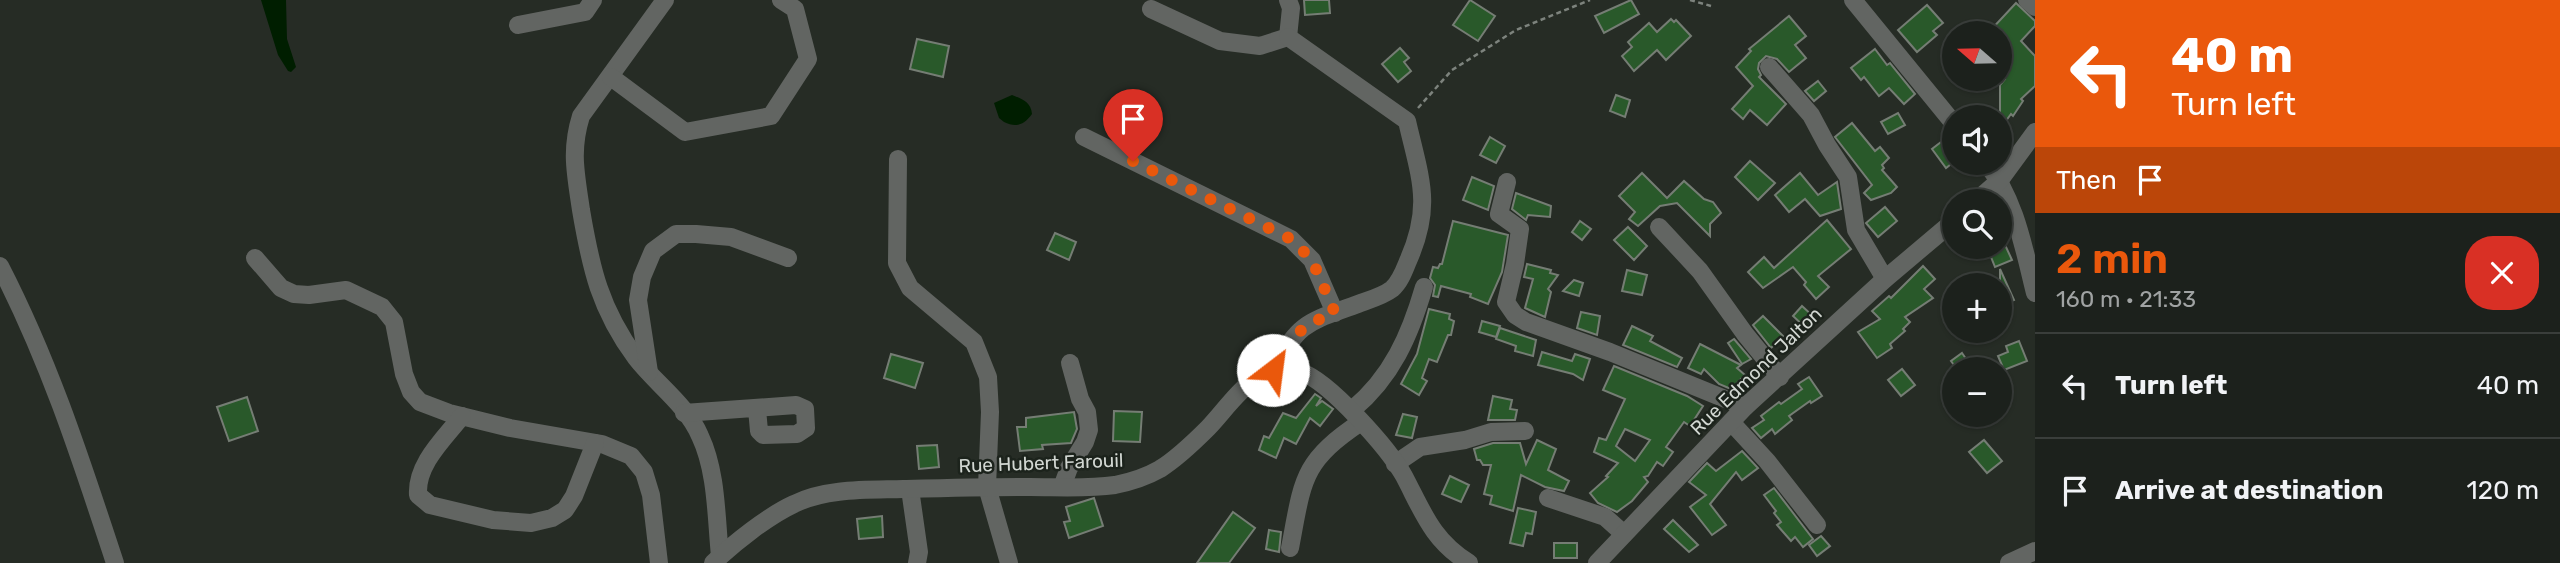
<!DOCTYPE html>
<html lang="en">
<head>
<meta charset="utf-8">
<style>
	:root { --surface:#1c211c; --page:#252925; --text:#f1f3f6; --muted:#a0a3a3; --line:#3a3e3b; --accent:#ea580c }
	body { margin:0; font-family:Rubik,sans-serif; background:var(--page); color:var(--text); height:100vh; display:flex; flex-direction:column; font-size:26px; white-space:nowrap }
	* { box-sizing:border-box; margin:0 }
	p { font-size:23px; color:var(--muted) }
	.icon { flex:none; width:38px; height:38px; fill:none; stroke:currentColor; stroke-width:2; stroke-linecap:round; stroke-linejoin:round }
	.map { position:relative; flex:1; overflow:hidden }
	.sheet { display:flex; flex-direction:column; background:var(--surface); width:525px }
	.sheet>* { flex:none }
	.hud { background:#ea580c; color:#fff; overflow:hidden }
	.needle { width:46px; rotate:290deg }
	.buttons { position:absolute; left:1942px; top:21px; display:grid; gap:14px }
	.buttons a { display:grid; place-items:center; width:70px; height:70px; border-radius:50%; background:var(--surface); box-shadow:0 2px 5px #0004,0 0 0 2px var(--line); font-size:35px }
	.pin { position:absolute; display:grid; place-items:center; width:60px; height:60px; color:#fff; margin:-72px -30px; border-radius:50% 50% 50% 0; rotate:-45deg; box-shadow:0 0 7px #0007 }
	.pin .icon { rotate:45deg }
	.me { position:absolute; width:77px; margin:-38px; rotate:30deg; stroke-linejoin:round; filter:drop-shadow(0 0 5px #0008) }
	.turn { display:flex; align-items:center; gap:24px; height:147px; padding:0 21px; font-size:32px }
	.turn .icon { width:91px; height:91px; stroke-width:2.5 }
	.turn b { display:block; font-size:49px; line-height:60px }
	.then { display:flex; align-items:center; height:66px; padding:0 21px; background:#0003; gap:14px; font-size:26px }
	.round { display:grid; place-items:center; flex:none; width:74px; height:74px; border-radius:28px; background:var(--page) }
	.overview { display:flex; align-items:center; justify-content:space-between; height:119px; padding:0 21px }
	h1 { font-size:42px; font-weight:600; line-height:52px; color:var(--accent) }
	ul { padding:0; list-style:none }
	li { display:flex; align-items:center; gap:21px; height:105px; padding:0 21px; border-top:2px solid var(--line) }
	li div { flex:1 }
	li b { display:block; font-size:26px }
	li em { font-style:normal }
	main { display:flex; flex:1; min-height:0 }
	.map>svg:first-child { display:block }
	.water { fill:#001e00 }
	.building { fill:#29592a; stroke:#757d74; stroke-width:2; fill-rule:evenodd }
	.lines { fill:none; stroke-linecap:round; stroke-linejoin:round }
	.path { stroke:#7d837d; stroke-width:2.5; stroke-dasharray:5 3.5; stroke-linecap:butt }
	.minor { stroke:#626562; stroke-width:18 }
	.route { stroke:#ea580c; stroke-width:12; stroke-dasharray:0 21.6 }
	.labels { text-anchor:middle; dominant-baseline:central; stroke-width:5; stroke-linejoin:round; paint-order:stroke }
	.street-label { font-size:19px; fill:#d2d7d2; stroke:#1c231c }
</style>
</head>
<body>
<main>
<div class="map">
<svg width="2035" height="563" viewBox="0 0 2035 563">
	<rect width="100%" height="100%" fill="#262c25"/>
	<!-- water -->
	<g class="water">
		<path d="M 261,0 L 286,0 L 287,39 L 296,67 L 291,72 L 288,71 L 278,55 Z"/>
		<path d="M 1012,95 C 1022,99 1031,102 1032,114 C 1024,125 1016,128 1004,122 L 999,118 L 994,103 Z"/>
	</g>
	<!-- building -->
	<g class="building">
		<path d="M 1304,0 L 1329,0 L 1330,13 L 1305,15 Z"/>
		<path d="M 1470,0 L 1495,16 L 1478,41 L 1453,25 Z"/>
		<path d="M 1631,0 L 1639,14 L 1604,33 L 1595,16 Z"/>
		<path d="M 2016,3 L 2035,21 L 2035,26 L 2021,41 L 2035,56 L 2035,86 L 2021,99 L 2023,101 L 2013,116 L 2011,114 L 2000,129 L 2000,85 L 2005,79 L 2000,74 L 2000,33 L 1988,33 Z"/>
		<path d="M 1927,5 L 1943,23 L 1933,31 L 1937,35 L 1917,52 L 1898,30 Z"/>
		<path d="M 1789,16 L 1806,36 L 1795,45 L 1806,58 L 1789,72 L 1777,59 L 1766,56 L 1759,63 L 1758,69 L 1761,75 L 1759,77 L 1786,104 L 1767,125 L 1750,110 L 1743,119 L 1732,109 L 1753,86 L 1736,67 L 1751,51 L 1749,49 Z"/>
		<path d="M 1671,19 L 1674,22 L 1676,20 L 1691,36 L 1666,60 L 1657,50 L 1634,71 L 1622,56 L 1632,47 L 1628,42 L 1649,23 L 1657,32 Z"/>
		<path d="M 917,39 L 949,46 L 943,77 L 910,69 Z"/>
		<path d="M 1400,48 L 1409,58 L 1404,62 L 1411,71 L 1398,82 L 1382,64 Z"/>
		<path d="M 1875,49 L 1887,65 L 1890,63 L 1915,94 L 1904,104 L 1889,88 L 1879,96 L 1864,77 L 1861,80 L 1851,68 Z"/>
		<path d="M 1818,81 L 1826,91 L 1814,101 L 1805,91 Z"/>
		<path d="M 1616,95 L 1630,100 L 1625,117 L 1610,111 Z"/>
		<path d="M 1898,113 L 1905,125 L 1888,134 L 1881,122 Z"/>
		<path d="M 1852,123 L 1875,151 L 1880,147 L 1889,158 L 1882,165 L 1884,168 L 1882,170 L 1897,187 L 1891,193 L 1871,200 L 1864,193 L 1872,185 L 1835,137 Z"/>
		<path d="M 1950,135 L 1955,136 L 1955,161 L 1946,168 L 1932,149 Z"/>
		<path d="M 1490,137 L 1505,146 L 1496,163 L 1480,155 Z"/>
		<path d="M 1750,161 L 1775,183 L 1758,200 L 1735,177 Z"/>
		<path d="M 1642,173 L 1667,198 L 1684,181 L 1704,199 L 1713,202 L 1721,213 L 1710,224 L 1710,236 L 1677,203 L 1660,206 L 1638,226 L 1629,219 L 1635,212 L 1619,196 Z"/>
		<path d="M 1800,173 L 1818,195 L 1837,182 L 1841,209 L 1820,216 L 1805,199 L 1789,212 L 1775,195 Z"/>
		<path d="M 1472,177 L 1494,186 L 1488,210 L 1463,200 Z"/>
		<path d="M 1516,193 L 1551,206 L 1550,217 L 1528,215 L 1526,220 L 1512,209 Z"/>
		<path d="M 1885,207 L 1897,221 L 1878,237 L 1866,223 Z"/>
		<path d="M 1827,220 L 1851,249 L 1818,276 L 1829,287 L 1816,299 L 1804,285 L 1806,282 L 1793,267 L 1763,288 L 1748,272 L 1764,257 L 1774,268 Z"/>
		<path d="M 1453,221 L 1508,235 L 1502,272 L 1488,304 L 1470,297 L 1471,294 L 1441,286 L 1438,297 L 1433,296 L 1435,285 L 1430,278 L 1433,267 L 1438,268 L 1440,264 L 1442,264 Z"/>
		<path d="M 1580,221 L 1591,229 L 1582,240 L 1572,232 Z"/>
		<path d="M 1628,227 L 1647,246 L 1634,260 L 1614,240 Z"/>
		<path d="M 1055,233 L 1076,242 L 1069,260 L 1047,250 Z"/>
		<path d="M 1987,247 L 2006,247 L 2012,260 L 1995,267 Z"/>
		<path d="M 1527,264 L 1551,270 L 1550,273 L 1558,275 L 1548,289 L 1551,292 L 1545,317 L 1525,308 L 1533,279 L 1524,277 Z"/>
		<path d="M 1923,266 L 1935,279 L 1924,289 L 1933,298 L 1905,317 L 1910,322 L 1903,329 L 1905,331 L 1890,344 L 1892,348 L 1877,358 L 1858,332 L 1880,319 L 1872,311 L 1889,296 L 1891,298 Z"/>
		<path d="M 2000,269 L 2014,300 L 2000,306 Z"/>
		<path d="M 1627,270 L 1647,275 L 1642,295 L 1622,291 Z"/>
		<path d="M 1574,280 L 1583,283 L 1579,296 L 1563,291 Z"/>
		<path d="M 1802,306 L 1815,318 L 1806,328 L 1793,316 Z"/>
		<path d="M 1429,309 L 1450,314 L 1449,319 L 1454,321 L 1451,335 L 1448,335 L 1437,362 L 1429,359 L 1422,378 L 1427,381 L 1419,395 L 1401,384 L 1417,354 Z"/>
		<path d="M 1581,312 L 1600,316 L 1597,335 L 1577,328 Z"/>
		<path d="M 1763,316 L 1783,336 L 1771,348 L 1753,325 Z"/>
		<path d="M 1482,321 L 1500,326 L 1496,337 L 1479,332 Z"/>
		<path d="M 1632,326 L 1653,336 L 1650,341 L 1682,358 L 1677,367 L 1623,345 Z"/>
		<path d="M 1500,328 L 1536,340 L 1533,356 L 1515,351 L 1516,346 L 1496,339 Z"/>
		<path d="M 1734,339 L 1751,359 L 1742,364 L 1728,343 Z"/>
		<path d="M 2019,341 L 2027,361 L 2004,370 L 1998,356 L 2008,352 L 2006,346 Z"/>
		<path d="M 1700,344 L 1741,365 L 1737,368 L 1745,375 L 1731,389 L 1719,384 L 1704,369 L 1701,374 L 1688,368 Z"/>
		<path d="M 1542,352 L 1572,361 L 1575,354 L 1590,359 L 1583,380 L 1573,374 L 1538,365 Z"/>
		<path d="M 1962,353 L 1973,369 L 1957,369 L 1951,361 Z"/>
		<path d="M 891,354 L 923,363 L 915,388 L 884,378 Z"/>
		<path d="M 1614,366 L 1687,396 L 1703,406 L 1690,426 L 1684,422 L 1666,447 L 1673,452 L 1663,466 L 1657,462 L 1648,476 L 1644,477 L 1648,482 L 1632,501 L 1617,512 L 1598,503 L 1590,493 L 1608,477 L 1606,476 L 1618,463 L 1594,452 L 1599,438 L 1606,440 L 1625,399 L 1603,390 ZM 1625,429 L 1650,440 L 1635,461 L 1616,446 Z"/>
		<path d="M 1902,369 L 1915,385 L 1901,396 L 1888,380 Z"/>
		<path d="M 1809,377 L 1822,396 L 1811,403 L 1810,401 L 1789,416 L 1792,420 L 1775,434 L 1772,429 L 1761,438 L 1752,428 L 1764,420 L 1761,416 L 1779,402 L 1781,404 L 1802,389 L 1798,384 Z"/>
		<path d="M 1315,394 L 1321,398 L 1316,406 L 1322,401 L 1333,409 L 1320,426 L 1310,418 L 1296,444 L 1284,438 L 1276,458 L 1259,450 L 1264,436 L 1269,438 L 1283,413 L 1296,418 Z"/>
		<path d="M 1493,396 L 1512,400 L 1510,409 L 1517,410 L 1515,420 L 1488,420 Z"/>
		<path d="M 247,397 L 258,431 L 229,441 L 217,407 Z"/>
		<path d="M 1114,411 L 1142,412 L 1140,442 L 1113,441 Z"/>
		<path d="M 1074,412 L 1077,429 L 1071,443 L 1042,445 L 1043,449 L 1020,451 L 1017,427 L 1026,427 L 1026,418 Z"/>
		<path d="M 1403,414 L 1417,417 L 1412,438 L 1396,435 Z"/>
		<path d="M 1537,440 L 1556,449 L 1548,470 L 1569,481 L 1564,491 L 1545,487 L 1521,475 L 1513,511 L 1490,504 L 1492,496 L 1484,494 L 1491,465 L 1483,465 L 1480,460 L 1477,460 L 1474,449 L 1493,443 L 1520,443 L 1526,464 Z"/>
		<path d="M 1984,440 L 2002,461 L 1987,473 L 1969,452 Z"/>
		<path d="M 937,445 L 939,467 L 919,469 L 917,446 Z"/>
		<path d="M 1742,451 L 1758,468 L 1742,480 L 1736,472 L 1710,504 L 1726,525 L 1712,535 L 1690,507 L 1706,495 L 1689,482 L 1707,463 L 1716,471 Z"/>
		<path d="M 1450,476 L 1469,485 L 1461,502 L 1442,494 Z"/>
		<path d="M 1774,488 L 1813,539 L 1803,547 L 1795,537 L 1791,541 L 1777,525 L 1781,522 L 1774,513 L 1776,511 L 1764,495 Z"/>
		<path d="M 1094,498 L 1103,526 L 1069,538 L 1064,522 L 1070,521 L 1066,507 Z"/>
		<path d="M 1518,508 L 1536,512 L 1532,534 L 1526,533 L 1523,546 L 1510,543 Z"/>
		<path d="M 1233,512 L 1255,528 L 1229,563 L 1197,563 Z"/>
		<path d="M 882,516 L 883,537 L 859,539 L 857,519 Z"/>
		<path d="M 1673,520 L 1698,545 L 1689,552 L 1664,529 Z"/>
		<path d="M 1269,530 L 1281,532 L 1279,552 L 1266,549 Z"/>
		<path d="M 1821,536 L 1830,546 L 1817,556 L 1809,545 Z"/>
		<rect x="1554" y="543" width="23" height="15"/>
	</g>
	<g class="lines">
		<!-- path -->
		<g class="path">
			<path d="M 1690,0 L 1711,6"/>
			<path d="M 1418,108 L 1452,70 L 1516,30 L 1590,0"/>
		</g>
		<!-- minor -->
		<g class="minor">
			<path d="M 665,0 L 581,116 C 570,151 576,175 581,210 C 591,269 600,309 636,358 C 656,384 687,405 700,436 C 717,472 716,517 720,556"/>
			<path d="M 1853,0 L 1955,125"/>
			<path d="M 2027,0 L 2035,7"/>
			<path d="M 1151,9 L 1220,41 L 1260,46 L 1288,37 L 1291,8 L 1288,0"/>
			<path d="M 518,25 L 585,12 L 593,0"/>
			<path d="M 1769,67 L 1811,115 L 1827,145 L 1848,177 L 1856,230 L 1885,279"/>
			<path d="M 611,77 L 685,132 L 771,116 L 808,59 L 795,9 L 781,0"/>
			<path d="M 1084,137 L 1291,239 L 1312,260 L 1335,313"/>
			<path d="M 898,159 L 897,263 L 910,288 L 974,342 L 988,377 L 990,412 L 987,487 L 1009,563"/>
			<path d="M 1986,163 C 2015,198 2024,249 2035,293"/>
			<path d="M 1507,182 L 1499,214 L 1520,229 L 1515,264 L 1506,302 L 1515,315 L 1526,322 L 1610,352 L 1745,407"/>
			<path d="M 1976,201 L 2000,180 L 2035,132"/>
			<path d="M 1659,227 L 1700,271 L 1745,334 L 1780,377"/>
			<path d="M 255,258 L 281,288 L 294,294 L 309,295 L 346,290 L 382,307 L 394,322 L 404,374 L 411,392 L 420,402 L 449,413 L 510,428 L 602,444 L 631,456 L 644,472 L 651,495 L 659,563"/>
			<path d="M 0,266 C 50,363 81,460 115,563"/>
			<path d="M 1273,370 C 1299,321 1309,322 1358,304 C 1369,300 1383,296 1392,289 C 1400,282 1404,271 1408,261 C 1433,205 1420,178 1407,121 L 1288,37"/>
			<path d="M 649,372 L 638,300 L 642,277 L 653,251 L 676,234 L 696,234 L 731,237 L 788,258"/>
			<path d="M 1352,410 C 1392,377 1410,335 1424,287"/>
			<path d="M 684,413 L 796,405 L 805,409 L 806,428 L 797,434 L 763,435 L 759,431 L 757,409"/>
			<path d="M 462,416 C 444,439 416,464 418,495 L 430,505 L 493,520 L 531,523 L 552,518 L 565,510 L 574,496 L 595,443"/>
			<path d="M 1731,422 L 1767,461 L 1817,525"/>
			<path d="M 1395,464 L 1420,447 L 1465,440 L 1491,432 L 1525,431"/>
			<path d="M 1062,487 L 1069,468 L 1085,442 L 1089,430 L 1087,412 L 1080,399 L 1070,363"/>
			<path d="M 910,489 L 919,552 L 917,563"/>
			<path d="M 1548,498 L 1605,517 L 1624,534"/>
			<path d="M 1290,548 C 1303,480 1301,462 1361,422"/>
			<path d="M 713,563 C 734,543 768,516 794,504 C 826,488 868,490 903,489 C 946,488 988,487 1030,487 C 1058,487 1087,489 1115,485 C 1130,482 1146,477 1160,469 C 1176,459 1194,442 1208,428 C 1233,402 1258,357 1301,372 C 1329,381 1389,449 1404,476 C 1423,512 1432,540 1469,563"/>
			<path d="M 1597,563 L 1745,407 L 1885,279 L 1955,220"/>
			<path d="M 2009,563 L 2035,551"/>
		</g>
	</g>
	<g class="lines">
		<!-- route -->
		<path class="route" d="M 1133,161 L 1291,239 L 1312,260 L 1335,313 C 1299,326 1291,337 1273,370"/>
	</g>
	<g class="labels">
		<!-- street labels -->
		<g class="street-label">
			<text transform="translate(1756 371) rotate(-44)">Rue Edmond Jalton</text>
			<text transform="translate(1041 463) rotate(-2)">Rue Hubert Farouil</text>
		</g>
	</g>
</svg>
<div class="buttons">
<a><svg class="needle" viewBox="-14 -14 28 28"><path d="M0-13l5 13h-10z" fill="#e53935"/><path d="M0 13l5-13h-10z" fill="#a0a3a3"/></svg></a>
<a><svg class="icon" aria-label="sound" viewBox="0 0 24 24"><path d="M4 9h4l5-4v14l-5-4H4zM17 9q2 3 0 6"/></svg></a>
<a><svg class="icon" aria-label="search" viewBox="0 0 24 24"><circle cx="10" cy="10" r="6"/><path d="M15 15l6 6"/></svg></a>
<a>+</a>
<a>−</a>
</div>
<div class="pin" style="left:1133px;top:161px;background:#d93025"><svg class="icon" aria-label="arrive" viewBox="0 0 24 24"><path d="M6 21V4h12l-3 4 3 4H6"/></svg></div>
<svg class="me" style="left:1273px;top:370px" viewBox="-20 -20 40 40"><circle r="19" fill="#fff"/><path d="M0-13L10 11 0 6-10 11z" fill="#ea580c"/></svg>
</div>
<section class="sheet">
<div class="hud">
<div class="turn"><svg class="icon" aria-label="left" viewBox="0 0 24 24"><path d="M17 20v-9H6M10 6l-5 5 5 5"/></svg><div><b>40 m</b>Turn left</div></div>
<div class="then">Then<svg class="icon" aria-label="arrive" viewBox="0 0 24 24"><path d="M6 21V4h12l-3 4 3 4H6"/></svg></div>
</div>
<div class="overview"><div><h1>2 min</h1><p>160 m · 21:33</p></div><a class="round" style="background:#d93025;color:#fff"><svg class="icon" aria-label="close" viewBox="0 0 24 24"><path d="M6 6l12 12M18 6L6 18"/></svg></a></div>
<ul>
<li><svg class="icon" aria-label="left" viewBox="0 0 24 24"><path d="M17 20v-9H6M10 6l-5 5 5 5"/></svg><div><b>Turn left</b></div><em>40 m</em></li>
<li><svg class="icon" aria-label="arrive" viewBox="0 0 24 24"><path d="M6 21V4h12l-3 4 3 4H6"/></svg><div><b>Arrive at destination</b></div><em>120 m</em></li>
</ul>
</section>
</main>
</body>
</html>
